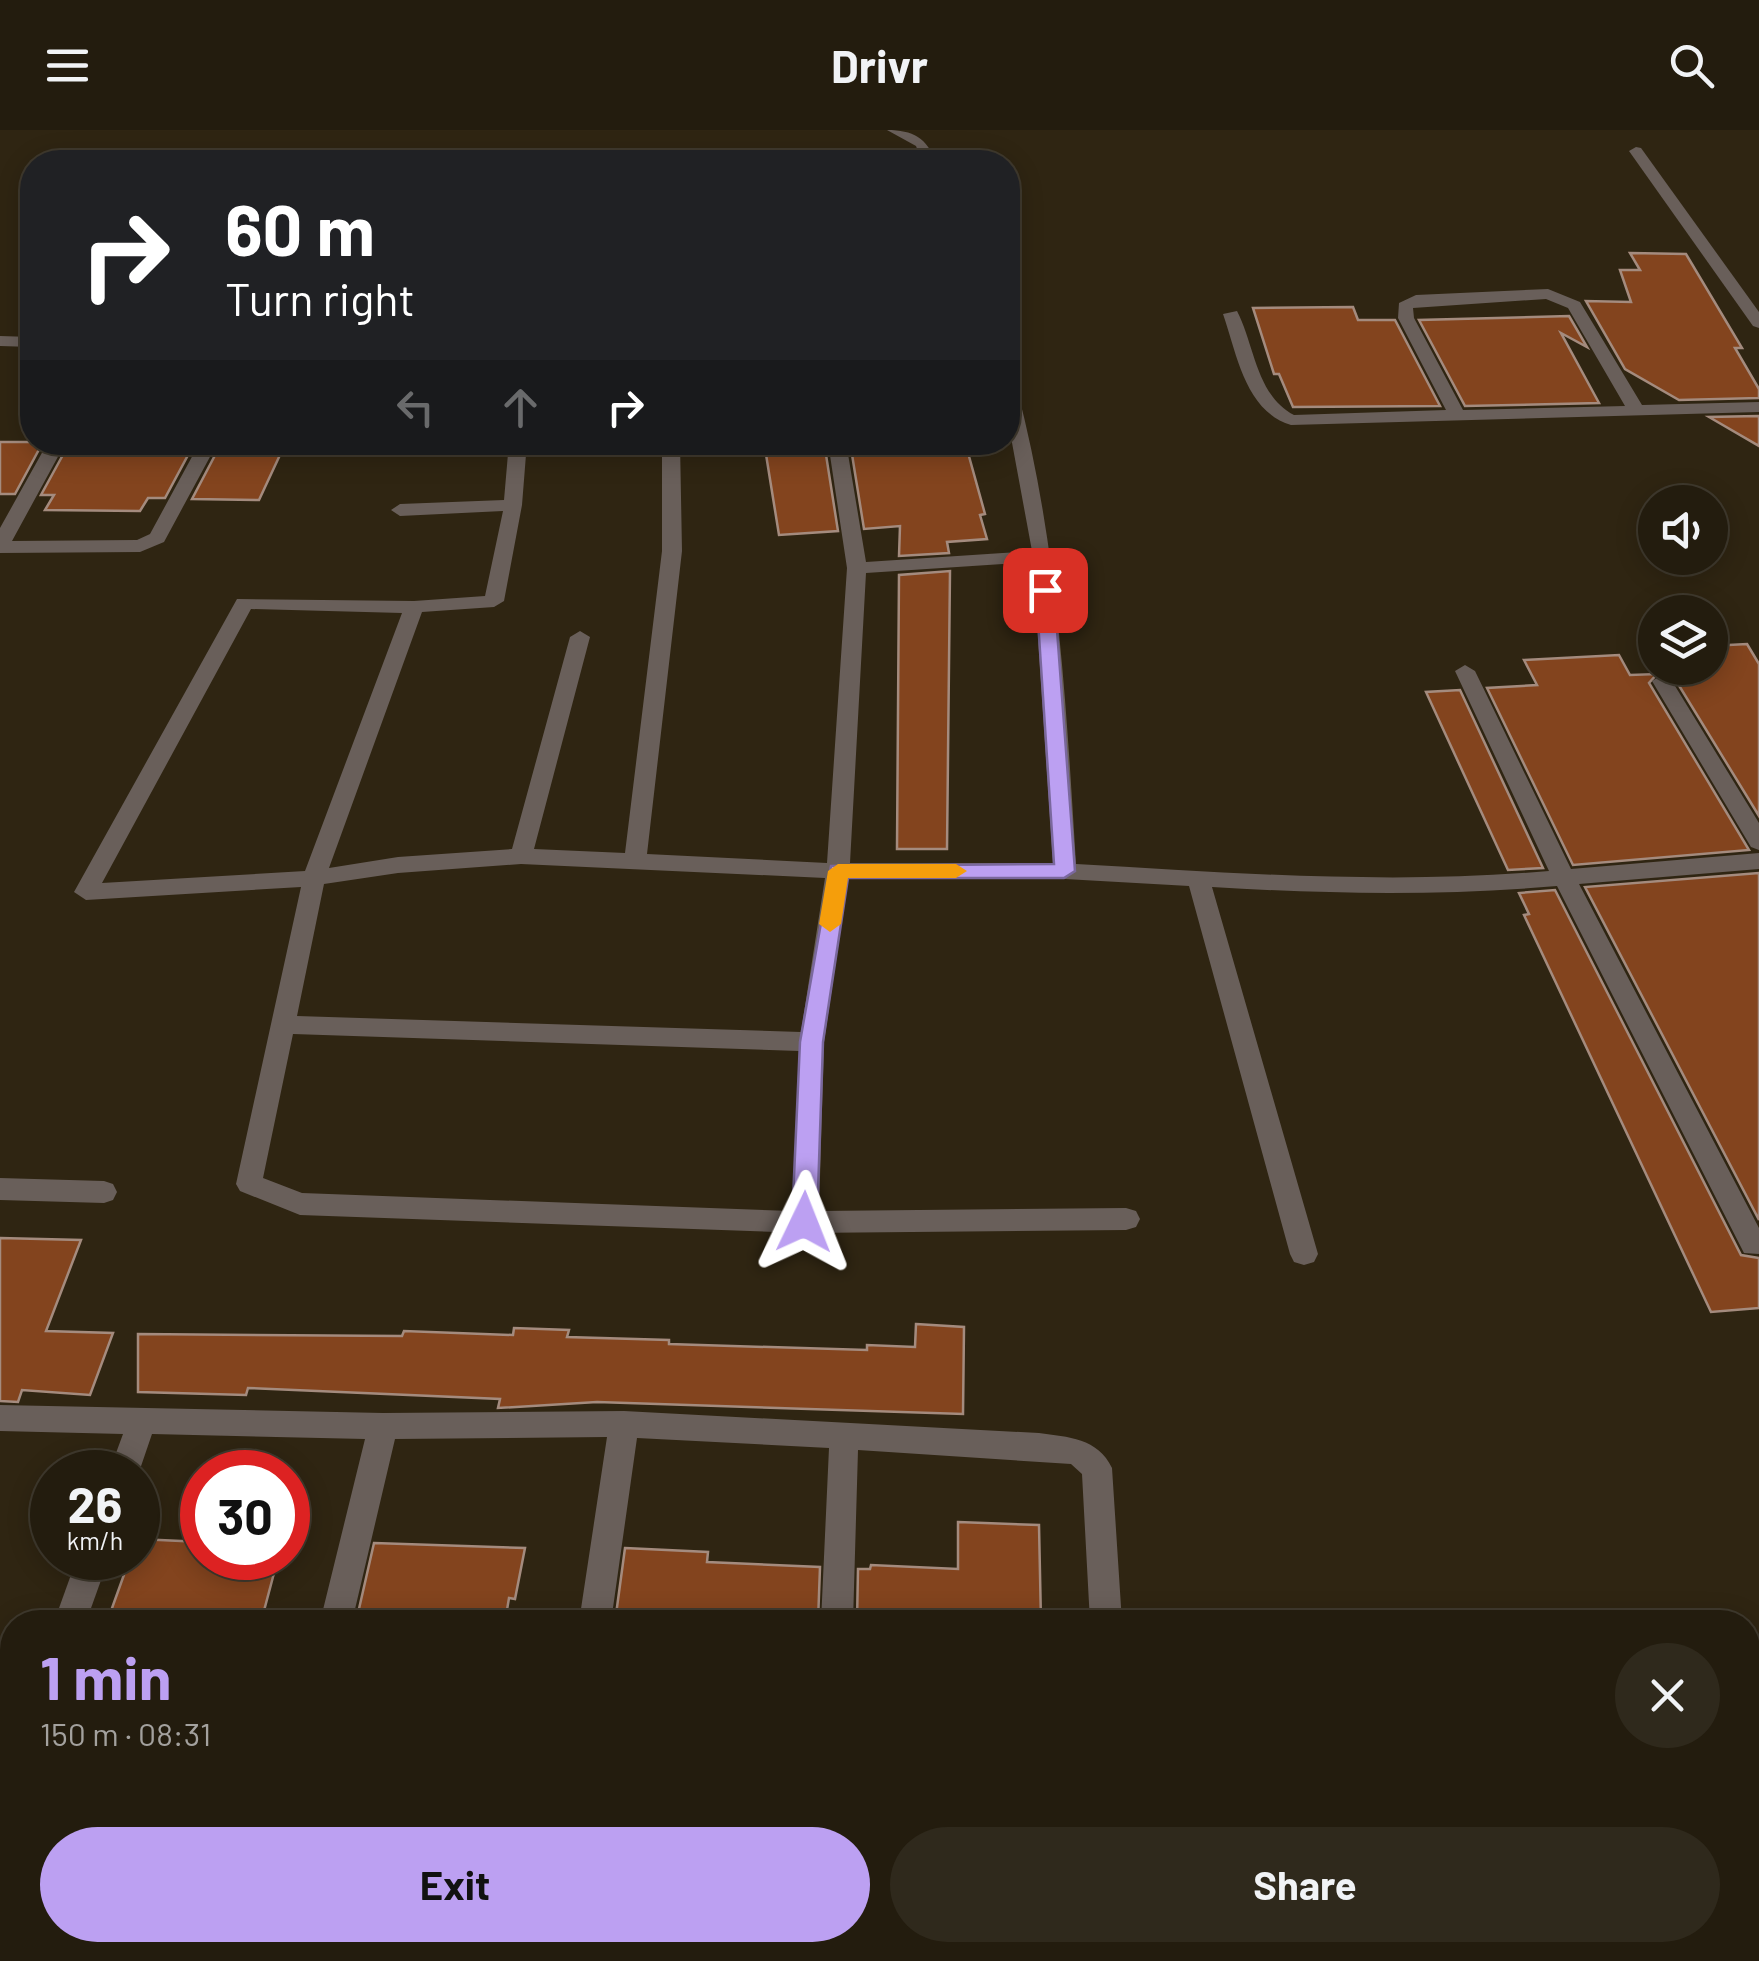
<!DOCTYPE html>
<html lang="en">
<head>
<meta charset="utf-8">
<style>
	:root { --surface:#231c0e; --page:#2f291c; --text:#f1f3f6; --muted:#a3a19e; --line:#403a2e; --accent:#bca0f2 }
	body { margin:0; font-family:Barlow,sans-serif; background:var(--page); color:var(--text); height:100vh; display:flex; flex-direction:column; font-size:38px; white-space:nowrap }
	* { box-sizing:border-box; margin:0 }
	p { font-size:32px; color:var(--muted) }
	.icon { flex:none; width:55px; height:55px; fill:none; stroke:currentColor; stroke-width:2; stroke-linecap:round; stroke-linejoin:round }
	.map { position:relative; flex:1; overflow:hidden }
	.drawer { position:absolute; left:0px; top:1480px; width:1760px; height:352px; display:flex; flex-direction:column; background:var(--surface); border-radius:40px 40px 0 0; box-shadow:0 5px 25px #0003,0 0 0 2px var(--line) }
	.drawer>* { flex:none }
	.top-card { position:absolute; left:20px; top:20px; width:1000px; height:305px; border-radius:40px; box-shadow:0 5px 25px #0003,0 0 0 2px var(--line); background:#202124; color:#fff; overflow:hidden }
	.controls { position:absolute; left:1638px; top:355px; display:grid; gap:20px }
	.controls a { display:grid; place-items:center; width:90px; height:90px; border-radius:50%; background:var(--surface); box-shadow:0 5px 25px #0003,0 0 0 2px var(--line); font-size:50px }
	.speed { position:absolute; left:30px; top:1320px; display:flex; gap:20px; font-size:50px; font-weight:700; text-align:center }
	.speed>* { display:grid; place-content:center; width:130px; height:130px; border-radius:50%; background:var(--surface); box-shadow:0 5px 25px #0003,0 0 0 2px var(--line); line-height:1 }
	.speed small { font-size:25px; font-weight:400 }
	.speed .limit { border:15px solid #d22; background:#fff; color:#111 }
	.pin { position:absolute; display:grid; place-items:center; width:85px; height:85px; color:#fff; margin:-42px; border-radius:20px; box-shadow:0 5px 15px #0006 }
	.me { position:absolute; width:110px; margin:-55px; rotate:2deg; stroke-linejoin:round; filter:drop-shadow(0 0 8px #0008) }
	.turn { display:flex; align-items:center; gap:35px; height:210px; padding:0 40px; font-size:45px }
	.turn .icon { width:130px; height:130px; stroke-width:2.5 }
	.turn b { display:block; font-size:70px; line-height:85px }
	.lanes { display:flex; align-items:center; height:95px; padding:0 40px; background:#0003; justify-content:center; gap:50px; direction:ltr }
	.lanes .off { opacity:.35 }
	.round { display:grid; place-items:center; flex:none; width:105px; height:105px; border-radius:52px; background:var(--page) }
	.summary { display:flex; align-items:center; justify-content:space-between; height:170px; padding:0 40px }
	h1 { font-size:60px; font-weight:700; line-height:75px; color:var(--accent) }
	.cta { display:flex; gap:20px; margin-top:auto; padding:20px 40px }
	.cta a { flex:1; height:115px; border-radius:60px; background:var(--accent); color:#111; font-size:40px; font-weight:700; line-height:115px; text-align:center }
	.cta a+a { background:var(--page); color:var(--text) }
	header { display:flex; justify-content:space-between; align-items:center; height:130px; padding:0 40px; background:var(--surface); font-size:45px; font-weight:700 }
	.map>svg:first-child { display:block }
	.building { fill:#83441e; stroke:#a48b7e; stroke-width:2.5 }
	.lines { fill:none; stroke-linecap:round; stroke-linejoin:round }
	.minor { fill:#695f5a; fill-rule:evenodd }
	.route { fill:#bca0f2; stroke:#7a689d; stroke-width:2.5 }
	.slow { fill:#f59e0b }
</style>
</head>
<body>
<header><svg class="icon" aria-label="menu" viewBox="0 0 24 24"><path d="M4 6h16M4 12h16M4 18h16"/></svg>Drivr<svg class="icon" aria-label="search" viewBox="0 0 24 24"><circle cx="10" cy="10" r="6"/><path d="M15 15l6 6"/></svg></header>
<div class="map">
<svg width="1759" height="1831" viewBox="0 0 1759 1831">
	<rect width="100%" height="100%" fill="#2f2512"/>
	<!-- building -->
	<g class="building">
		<path d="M 1630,123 L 1686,124 L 1742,218 L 1735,218 L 1759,259 L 1759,268 L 1679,270 L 1625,239 L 1586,171 L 1631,172 L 1620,140 L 1640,140 Z"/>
		<path d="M 1353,177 L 1358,190 L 1395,190 L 1440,276 L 1293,277 L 1279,244 L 1274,244 L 1253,178 Z"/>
		<path d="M 1569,186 L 1587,217 L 1561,203 L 1599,273 L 1465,276 L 1419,190 Z"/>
		<path d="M 1759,286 L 1759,316 L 1709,287 Z"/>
		<path d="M 0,312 L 43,312 L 15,364 L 0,364 Z"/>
		<path d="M 70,312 L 195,312 L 165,368 L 148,368 L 140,381 L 45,380 L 54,365 L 41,365 Z"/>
		<path d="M 222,312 L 286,312 L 259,370 L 192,369 Z"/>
		<path d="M 764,312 L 824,312 L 838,401 L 779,405 Z"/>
		<path d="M 850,312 L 965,312 L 985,384 L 980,385 L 987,409 L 947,412 L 949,423 L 899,426 L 900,396 L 864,399 Z"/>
		<path d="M 950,441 L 947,719 L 897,719 L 899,445 Z"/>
		<path d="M 1747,514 L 1759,534 L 1759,686 L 1675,549 L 1666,543 L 1710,542 L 1710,516 Z"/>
		<path d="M 1619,525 L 1630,545 L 1657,544 L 1649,553 L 1749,720 L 1573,735 L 1487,558 L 1537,555 L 1524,530 Z"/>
		<path d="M 1460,560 L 1543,738 L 1508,740 L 1426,562 Z"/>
		<path d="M 1759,743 L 1759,1090 L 1585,757 Z"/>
		<path d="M 1555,760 L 1741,1125 L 1759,1128 L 1759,1178 L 1711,1182 L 1524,785 L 1529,784 L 1519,763 Z"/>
		<path d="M 0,1108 L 81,1110 L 46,1201 L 113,1203 L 90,1265 L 22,1260 L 18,1272 L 0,1271 Z"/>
		<path d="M 916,1194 L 964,1197 L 963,1284 L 597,1272 L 498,1278 L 500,1269 L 248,1258 L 246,1265 L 138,1262 L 138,1204 L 402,1206 L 404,1201 L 513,1205 L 514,1198 L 569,1200 L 567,1207 L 669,1210 L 669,1214 L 867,1220 L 867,1215 L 915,1217 Z"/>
		<path d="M 958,1392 L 1039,1395 L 1041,1492 L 857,1492 L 858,1439 L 870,1439 L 871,1435 L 958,1439 Z"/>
		<path d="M 138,1409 L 202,1412 L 202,1428 L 278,1428 L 261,1492 L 107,1492 L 130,1428 L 138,1428 Z"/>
		<path d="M 374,1413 L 525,1418 L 515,1469 L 509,1468 L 505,1492 L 356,1492 Z"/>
		<path d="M 625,1418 L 708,1422 L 707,1432 L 820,1437 L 818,1492 L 615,1492 Z"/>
	</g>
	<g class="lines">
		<!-- minor -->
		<g class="minor">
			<path d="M 887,0 C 913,0 927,8 936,32 L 922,32 L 916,16 Z"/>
			<path d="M 1636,17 L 1641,18 L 1759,182 L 1759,198 L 1753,196 L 1629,21 Z"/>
			<path d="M 1548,159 L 1580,172 L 1642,275 L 1759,272 L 1759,282 L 1291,295 C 1245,281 1237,224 1223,184 L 1237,181 C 1255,216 1256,265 1294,285 L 1446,280 L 1398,188 L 1399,173 L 1416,165 ZM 1546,169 L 1568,178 L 1625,276 L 1463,280 L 1414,188 L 1413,178 Z"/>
			<path d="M 0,206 L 32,207 L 32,217 L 0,216 Z"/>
			<path d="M 1008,254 L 1017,259 C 1058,415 1066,573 1076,734 C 1234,743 1391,755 1549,741 L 1455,541 L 1465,535 L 1475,541 L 1571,739 L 1759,723 L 1759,739 L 1579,754 L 1759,1098 L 1759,1124 L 1744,1123 L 1557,756 C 1441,766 1328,764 1212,757 L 1318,1124 L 1314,1132 L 1304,1135 L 1294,1132 L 1290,1124 L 1189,756 L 1065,749 L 848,749 L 824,912 L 819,1081 L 1126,1078 L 1136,1081 L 1140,1089 L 1136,1097 L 1126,1100 L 805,1103 L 300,1085 L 240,1061 L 236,1054 L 301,757 L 86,770 L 74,762 L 237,469 L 414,471 L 485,466 L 503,381 L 400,386 L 391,380 L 400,374 L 504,370 L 509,312 L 527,312 L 522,375 L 504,471 L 494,477 L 422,482 L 329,738 L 398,727 L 512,719 L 570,507 L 580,501 L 590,507 L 534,719 L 625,723 L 662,421 L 662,312 L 680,312 L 682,421 L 647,724 L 827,733 L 847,438 L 828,312 L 846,312 L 866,432 L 1032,421 L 1008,291 ZM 1033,432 L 1053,733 L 850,733 L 866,443 ZM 251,479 L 402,483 L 305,741 L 102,753 ZM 521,734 L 825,748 L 801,902 L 297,886 L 324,754 L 398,743 ZM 293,904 L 799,921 L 792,1081 L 302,1063 L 263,1048 Z"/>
			<path d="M 48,312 L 66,312 L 12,411 L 137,410 L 150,404 L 200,312 L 218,312 L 164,412 L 140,422 L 0,423 L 0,398 Z"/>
			<path d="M 1662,545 L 1672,551 L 1759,693 L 1759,720 L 1751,717 L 1652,551 Z"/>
			<path d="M 0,1048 L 104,1051 L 113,1054 L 117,1062 L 113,1070 L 104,1073 L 0,1070 Z"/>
			<path d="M 0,1275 L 383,1283 L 624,1281 L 1039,1303 C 1068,1307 1098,1308 1112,1338 L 1122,1492 L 1090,1492 L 1082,1344 L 1071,1334 L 858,1320 L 853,1492 L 821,1492 L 829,1318 L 637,1308 L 611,1492 L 579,1492 L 607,1307 L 395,1309 L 352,1492 L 320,1492 L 365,1309 L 152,1304 L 138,1345 L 109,1342 L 123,1304 L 0,1301 Z"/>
			<path d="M 77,1428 L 109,1428 L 86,1492 L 54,1492 Z"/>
			<path d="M 12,1635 L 12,1698 L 0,1704 L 0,1640 Z"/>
			<path d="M 240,1820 L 276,1820 L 274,1831 L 238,1831 Z"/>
			<path d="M 527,1820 L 563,1820 L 562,1831 L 526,1831 Z"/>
			<rect x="805" y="1820" width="36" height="11"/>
			<path d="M 1108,1820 L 1144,1820 L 1145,1831 L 1109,1831 Z"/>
		</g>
	</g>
	<!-- route -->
	<path class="route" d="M 1045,455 L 1054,460 L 1075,741 L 1064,748 L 848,748 L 823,912 L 817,1092 L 813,1099 L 796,1099 L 792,1092 L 800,912 L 831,736 L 1054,734 L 1036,460 Z"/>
	<!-- slow -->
	<path class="slow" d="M 838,734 L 956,734 L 967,741 L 956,748 L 848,748 L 841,794 L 830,802 L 819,794 L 828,741 Z"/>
</svg>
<div class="controls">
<a><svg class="icon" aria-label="sound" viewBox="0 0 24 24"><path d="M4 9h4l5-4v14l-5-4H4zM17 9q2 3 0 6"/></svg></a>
<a><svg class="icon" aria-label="layers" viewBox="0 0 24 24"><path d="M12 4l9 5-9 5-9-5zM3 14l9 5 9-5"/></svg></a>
</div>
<div class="speed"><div>26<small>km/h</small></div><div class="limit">30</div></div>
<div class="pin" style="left:1045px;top:460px;background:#d93025"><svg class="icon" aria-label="arrive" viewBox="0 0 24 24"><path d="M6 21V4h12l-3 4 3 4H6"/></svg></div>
<svg class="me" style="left:804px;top:1092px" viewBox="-20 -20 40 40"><path d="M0-17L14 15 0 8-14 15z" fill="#bca0f2" stroke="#fff" stroke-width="4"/></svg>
<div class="top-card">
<div class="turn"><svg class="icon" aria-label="right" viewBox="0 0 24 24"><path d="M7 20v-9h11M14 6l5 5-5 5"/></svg><div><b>60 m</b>Turn right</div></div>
<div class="lanes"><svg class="icon off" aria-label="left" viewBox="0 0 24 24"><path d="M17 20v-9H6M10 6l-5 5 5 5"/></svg><svg class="icon off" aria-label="ahead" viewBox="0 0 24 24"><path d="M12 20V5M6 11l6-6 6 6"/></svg><svg class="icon" aria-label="right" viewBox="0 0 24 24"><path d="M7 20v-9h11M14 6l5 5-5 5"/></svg></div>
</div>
<section class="drawer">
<div class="summary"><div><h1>1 min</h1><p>150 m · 08:31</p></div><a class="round"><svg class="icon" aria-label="close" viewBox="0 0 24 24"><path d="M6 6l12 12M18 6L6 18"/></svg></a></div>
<div class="cta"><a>Exit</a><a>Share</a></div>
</section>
</div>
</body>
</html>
